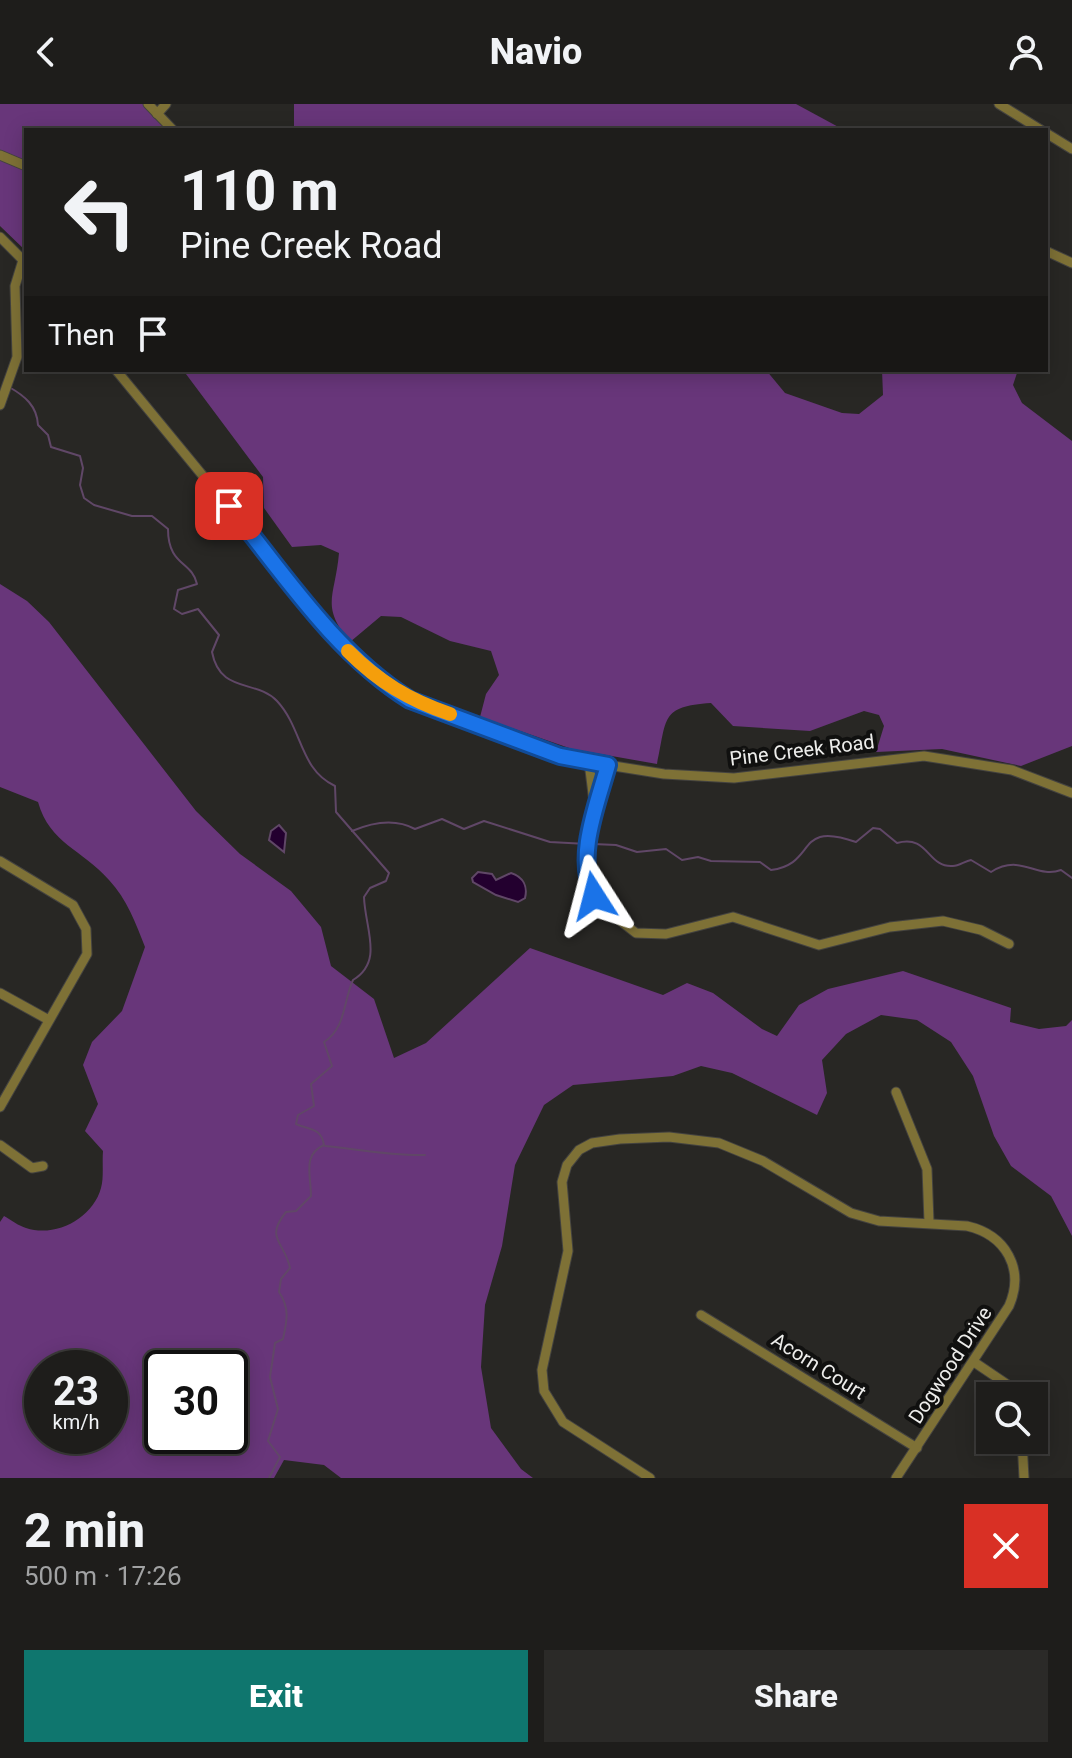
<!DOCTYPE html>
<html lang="en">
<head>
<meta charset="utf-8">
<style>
	:root { --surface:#1e1d1b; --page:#2b2a28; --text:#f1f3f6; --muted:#a1a2a3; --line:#3c3b3a; --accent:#0f766e }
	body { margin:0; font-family:Roboto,sans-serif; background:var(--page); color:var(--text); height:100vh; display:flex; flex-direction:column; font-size:30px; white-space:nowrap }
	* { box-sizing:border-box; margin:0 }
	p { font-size:26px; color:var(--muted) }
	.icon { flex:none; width:44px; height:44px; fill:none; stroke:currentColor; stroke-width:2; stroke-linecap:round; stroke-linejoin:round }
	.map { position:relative; height:1374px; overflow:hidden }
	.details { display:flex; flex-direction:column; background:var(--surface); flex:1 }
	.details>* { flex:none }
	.guide { position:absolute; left:24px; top:24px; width:1024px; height:244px; border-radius:0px; box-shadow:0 4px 20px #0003,0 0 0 2px var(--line); background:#1e1d1b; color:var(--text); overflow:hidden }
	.fabs { position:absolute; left:976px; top:1278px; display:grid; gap:16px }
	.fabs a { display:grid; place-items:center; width:72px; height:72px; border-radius:0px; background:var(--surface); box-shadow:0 4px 20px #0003,0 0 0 2px var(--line); font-size:40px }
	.speed { position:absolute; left:24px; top:1246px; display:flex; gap:16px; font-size:40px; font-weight:700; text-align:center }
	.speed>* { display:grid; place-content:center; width:104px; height:104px; border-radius:50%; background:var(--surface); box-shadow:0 4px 20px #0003,0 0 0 2px var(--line); line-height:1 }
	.speed small { font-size:20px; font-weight:400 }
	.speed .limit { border:4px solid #111; border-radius:12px; background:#fff; color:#111 }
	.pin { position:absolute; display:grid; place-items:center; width:68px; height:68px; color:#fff; margin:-34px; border-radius:16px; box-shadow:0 4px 12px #0006 }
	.me { position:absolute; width:88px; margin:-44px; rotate:351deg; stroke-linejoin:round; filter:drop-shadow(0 0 6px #0008) }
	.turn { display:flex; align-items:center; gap:28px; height:168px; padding:0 24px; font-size:36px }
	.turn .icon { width:104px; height:104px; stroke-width:2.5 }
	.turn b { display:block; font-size:56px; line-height:68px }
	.then { display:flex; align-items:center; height:76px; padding:0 24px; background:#0003; gap:16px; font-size:30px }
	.round { display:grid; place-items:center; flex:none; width:84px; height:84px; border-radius:0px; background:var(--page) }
	.headline { display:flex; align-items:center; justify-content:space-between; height:136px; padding:0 24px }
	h1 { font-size:48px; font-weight:800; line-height:60px }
	.cta { display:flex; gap:16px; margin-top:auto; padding:16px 24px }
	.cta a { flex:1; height:92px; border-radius:0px; background:var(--accent); color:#fff; font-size:32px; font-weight:800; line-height:92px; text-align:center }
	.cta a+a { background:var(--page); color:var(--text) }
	header { display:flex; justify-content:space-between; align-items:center; height:104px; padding:0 24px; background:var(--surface); font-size:36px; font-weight:800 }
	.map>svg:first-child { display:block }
	.forest { fill:#68367a; fill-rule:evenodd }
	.water { fill:#23002f; stroke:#604767; stroke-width:2 }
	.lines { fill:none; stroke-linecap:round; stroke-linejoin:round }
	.stream { stroke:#604767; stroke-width:2 }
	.minor-casing { stroke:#444340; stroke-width:11 }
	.minor { stroke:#7e7136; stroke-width:9 }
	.route-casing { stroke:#114b97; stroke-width:20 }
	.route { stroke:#1a73e8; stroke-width:14 }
	.slow { stroke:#f59e0b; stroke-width:14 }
	.labels { text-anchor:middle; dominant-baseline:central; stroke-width:8; stroke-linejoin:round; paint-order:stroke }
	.street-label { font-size:20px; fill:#ededeb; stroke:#10100f }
</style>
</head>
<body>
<header><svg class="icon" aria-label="back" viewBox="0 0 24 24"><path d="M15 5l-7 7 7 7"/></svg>Navio<svg class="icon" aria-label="person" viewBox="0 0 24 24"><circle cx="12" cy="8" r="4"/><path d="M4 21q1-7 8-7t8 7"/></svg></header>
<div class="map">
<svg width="1072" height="1374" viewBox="0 0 1072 1374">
	<rect width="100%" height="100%" fill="#282724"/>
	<!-- forest -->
	<g class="forest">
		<path d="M 0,0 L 148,0 L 173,26 L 26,26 L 26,147 L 0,122 Z"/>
		<path d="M 294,0 L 796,0 L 844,26 L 294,26 Z"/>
		<path d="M 183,266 L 372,269 L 373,266 L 766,266 L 785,289 L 842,309 L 859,310 L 883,291 L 882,266 L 1018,266 L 1013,281 L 1022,299 L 1072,337 L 1072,642 L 1021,662 L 942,645 L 876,648 L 884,622 L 879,611 L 864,607 L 810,627 L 733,622 L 711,599 C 660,602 667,615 657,660 L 572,645 L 480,613 L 486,590 L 499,571 L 491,547 L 450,537 L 401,513 L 381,512 L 350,538 C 320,501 335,494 339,449 L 321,441 L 292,443 L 264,404 L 263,373 Z"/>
		<path d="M 0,480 L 27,497 L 49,518 L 196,707 L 240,750 L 291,787 L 321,823 L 331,862 L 374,895 L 394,954 L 426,939 L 530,844 L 663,891 L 687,879 L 713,889 L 762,925 L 777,932 L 799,901 L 828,885 L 903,867 L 1011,904 L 1010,918 L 1039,925 L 1066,922 L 1072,916 L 1072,1132 L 1051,1092 L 1011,1062 L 994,1032 L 973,972 L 951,938 L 917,916 L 881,911 L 846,930 L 822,956 L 827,989 L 817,1011 L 732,969 L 701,962 L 673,972 L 573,981 L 544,1001 L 515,1061 L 502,1142 L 485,1201 L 481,1263 L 491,1324 L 521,1365 L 533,1374 L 341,1374 L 324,1361 L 284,1356 L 274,1374 L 0,1374 L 0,1118 L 4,1112 C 11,1116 19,1122 26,1124 C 56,1134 93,1114 101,1084 C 104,1073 102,1059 103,1047 L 85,1027 L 98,1000 L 83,961 L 92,938 L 122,907 L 145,843 C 136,820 127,795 109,776 C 82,745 50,740 38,698 L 0,683 ZM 42,1264 L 110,1264 L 110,1332 L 42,1332 ZM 230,1264 L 230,1332 L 162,1332 L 162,1264 Z"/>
	</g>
	<!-- water -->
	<g class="water">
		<path d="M 279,721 L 286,729 L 284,748 L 269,736 L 271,727 Z"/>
		<path d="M 478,768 L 492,770 L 496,776 L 511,769 C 523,773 528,782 525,794 L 518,798 L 496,791 L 473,778 L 472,774 Z"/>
	</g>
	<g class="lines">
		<!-- stream -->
		<g class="stream">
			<path d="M 9,283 C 25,292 37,302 38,321 L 48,331 L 51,343 L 80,352 L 83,364 L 80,381 L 84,394 L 94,401 L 132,412 L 152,412 L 168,425 C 168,462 192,457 197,480 L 178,486 L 174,505 L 182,510 L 198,505 L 219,531 L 212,548 C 220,590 256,575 277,597 C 303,625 299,665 335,682 L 336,708 L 389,769 L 386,777 L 370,784 L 364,793 C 365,825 384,857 353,876 C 343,898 346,924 324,938 L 332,962 L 311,980 L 314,1002 L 298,1011 L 296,1020 C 309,1026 321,1023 324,1041 C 302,1051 311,1071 311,1092 L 296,1107 L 286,1108 C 264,1135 285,1138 290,1164 L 281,1175 L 279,1188 C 290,1204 287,1217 283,1235 L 275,1239 L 270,1273 L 278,1305 L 268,1337 L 280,1353 L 269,1374"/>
			<path d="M 352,727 C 373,718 395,714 415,725 L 442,715 L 464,725 L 484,717 L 550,738 L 587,740"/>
			<path d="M 593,740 L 616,741 L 637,748 L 666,745 L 682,756 L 698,753 L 711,757 L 760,758 L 771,766 C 818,760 794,716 856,738 L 873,724 L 880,725 L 897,739 C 929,730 927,764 953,762 C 959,762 965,757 971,756 L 991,768 C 1021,749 1036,775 1061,766 L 1072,774"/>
			<path d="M 325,1042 C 356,1045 391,1052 425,1051"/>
		</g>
		<defs>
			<g id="minor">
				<path d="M 148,0 L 173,26"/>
				<path d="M 999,0 L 1041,26"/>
				<path d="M 157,10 L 166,0"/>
				<path d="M 1046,29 L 1072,45"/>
				<path d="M 0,51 L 26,62"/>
				<path d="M 0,133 L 26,159"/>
				<path d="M 1046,147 L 1072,159"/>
				<path d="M 116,266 L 337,535 L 376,573 L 410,596 L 560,652 L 589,658 L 664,670 L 734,674 L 924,652 L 1012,666 L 1072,689"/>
				<path d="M 0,301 L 17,253 L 15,182 L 23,156"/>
				<path d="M 589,658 L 594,698"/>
				<path d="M 608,661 L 595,699 L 588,776 L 605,805 L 636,829 L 666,830 L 733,813 L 819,841 L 890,823 L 943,817 L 981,826 L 1009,840"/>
				<path d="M 0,757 L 73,801 L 86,825 L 87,850 L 0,1003"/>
				<path d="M 0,889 L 47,915"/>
				<path d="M 896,988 L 927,1065 L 929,1118"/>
				<path d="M 0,1041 L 32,1064 L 43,1062"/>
				<path d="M 701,1211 L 917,1344"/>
				<path d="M 974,1258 L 1008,1281 L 1017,1292"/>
				<path d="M 1022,1336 L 1024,1374"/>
				<path d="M 650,1374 L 563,1318 L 544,1287 L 542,1266 L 568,1147 L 562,1078 L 567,1061 L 579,1046 L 592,1039 L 620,1035 L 669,1033 L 719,1039 L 763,1057 L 851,1109 L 879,1117 L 967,1122 C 1006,1131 1025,1165 1009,1202 L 896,1374"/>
			</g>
		</defs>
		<!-- minor casing -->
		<use href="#minor" class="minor-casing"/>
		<!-- minor -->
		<use href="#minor" class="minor"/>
	</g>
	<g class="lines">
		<defs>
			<path id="route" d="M 229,402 C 284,470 335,549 410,596 L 560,652 L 608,661 C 597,701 575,753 594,792"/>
		</defs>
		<!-- route casing -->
		<use href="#route" class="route-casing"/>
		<!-- route -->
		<use href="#route" class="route"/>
		<!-- slow -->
		<path class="slow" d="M 348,547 C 379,578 409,596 450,610"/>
	</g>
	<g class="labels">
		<!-- street labels -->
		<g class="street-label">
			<text transform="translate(802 646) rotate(-7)">Pine Creek Road</text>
			<text transform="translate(950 1261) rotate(-57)">Dogwood Drive</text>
			<text transform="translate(819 1262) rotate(32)">Acorn Court</text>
		</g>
	</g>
</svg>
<div class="fabs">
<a><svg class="icon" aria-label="search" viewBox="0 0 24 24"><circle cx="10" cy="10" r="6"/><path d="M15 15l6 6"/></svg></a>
</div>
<div class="speed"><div>23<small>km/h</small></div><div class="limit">30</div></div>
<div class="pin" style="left:229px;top:402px;background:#d93025"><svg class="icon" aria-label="arrive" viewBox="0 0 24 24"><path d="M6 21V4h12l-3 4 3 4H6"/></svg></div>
<svg class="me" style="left:594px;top:792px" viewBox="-20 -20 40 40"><path d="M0-17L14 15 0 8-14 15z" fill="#1a73e8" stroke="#fff" stroke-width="4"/></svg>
<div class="guide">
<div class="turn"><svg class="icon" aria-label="left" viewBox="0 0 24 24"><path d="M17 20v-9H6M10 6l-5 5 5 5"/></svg><div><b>110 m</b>Pine Creek Road</div></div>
<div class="then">Then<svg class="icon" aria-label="arrive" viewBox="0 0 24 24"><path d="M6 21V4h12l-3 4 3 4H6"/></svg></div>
</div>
</div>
<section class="details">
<div class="headline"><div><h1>2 min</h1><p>500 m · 17:26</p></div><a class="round" style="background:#d93025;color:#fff"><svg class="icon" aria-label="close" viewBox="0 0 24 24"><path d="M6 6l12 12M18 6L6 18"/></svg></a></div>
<div class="cta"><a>Exit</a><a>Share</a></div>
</section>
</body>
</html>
